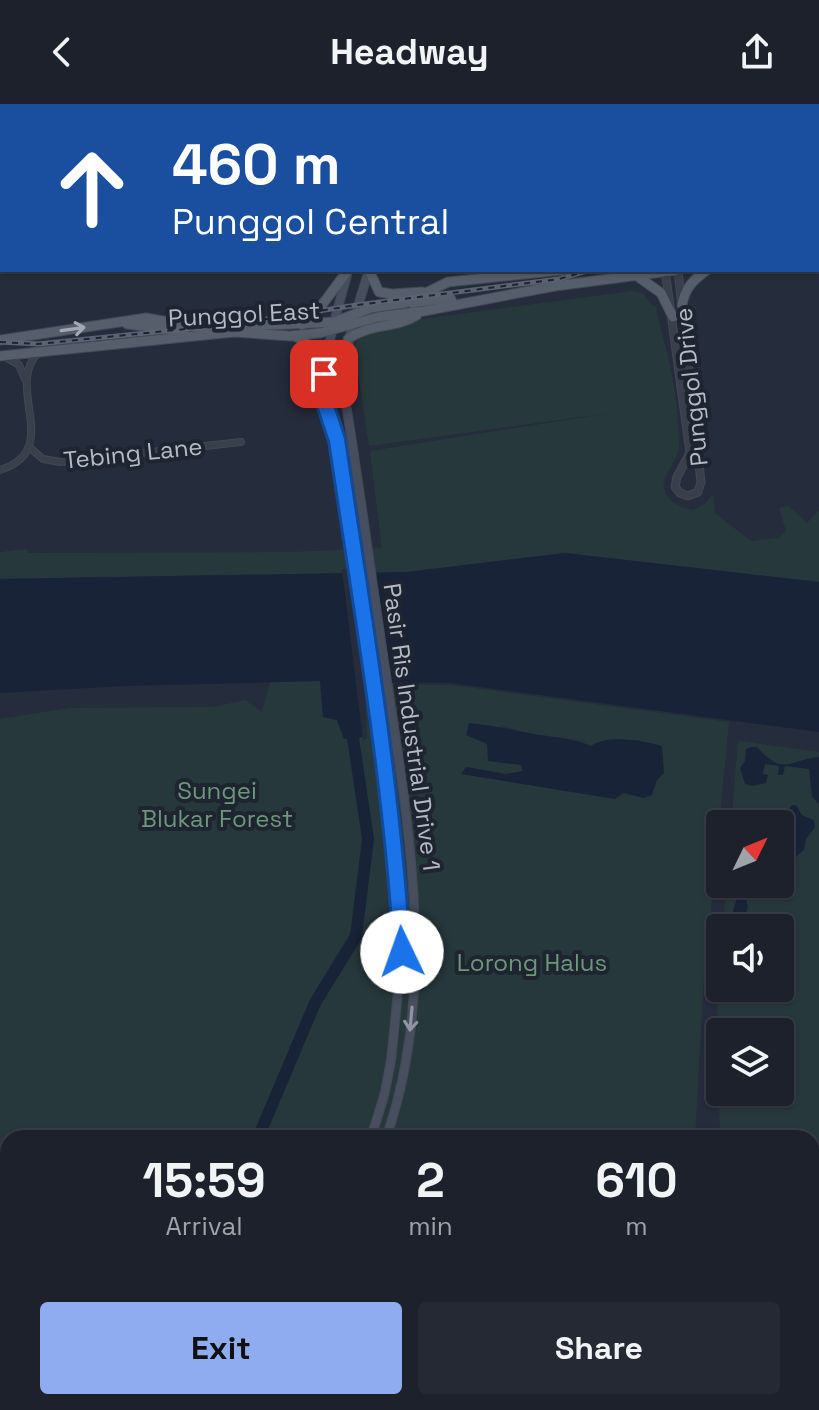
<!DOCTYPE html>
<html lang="en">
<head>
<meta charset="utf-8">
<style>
	:root { --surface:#1c212c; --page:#252934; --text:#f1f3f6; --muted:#a0a3a9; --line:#3a3e48; --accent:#90acf0 }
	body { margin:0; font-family:"Space Grotesk",sans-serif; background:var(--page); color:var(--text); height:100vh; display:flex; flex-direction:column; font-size:30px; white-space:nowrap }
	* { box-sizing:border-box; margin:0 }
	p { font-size:26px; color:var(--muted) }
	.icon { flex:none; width:44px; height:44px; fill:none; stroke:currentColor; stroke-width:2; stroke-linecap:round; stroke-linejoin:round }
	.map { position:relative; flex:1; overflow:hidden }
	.details { position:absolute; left:0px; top:1026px; width:820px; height:280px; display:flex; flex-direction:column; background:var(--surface); border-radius:24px 24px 0 0; box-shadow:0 2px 6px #0004,0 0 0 2px var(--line) }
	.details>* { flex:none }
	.top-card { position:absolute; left:0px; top:0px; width:820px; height:168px; box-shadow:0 2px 6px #0004,0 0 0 2px var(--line); background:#1a4fa0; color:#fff; overflow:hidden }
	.needle { width:52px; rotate:47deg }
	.buttons { position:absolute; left:706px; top:706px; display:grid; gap:16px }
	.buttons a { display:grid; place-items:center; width:88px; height:88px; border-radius:8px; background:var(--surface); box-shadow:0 2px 6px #0004,0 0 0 2px var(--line); font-size:40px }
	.pin { position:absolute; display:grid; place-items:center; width:68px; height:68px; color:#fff; margin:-34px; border-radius:16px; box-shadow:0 4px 12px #0006 }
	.me { position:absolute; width:88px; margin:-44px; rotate:357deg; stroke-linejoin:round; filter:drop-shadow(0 0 6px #0008) }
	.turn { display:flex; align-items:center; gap:28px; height:168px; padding:0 40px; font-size:36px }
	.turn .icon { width:104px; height:104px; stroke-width:2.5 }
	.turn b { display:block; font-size:56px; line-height:68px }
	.eta { display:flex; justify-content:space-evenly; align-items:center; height:136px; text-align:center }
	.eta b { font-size:48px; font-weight:700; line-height:56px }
	.button { display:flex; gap:16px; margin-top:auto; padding:16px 40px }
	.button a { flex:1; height:92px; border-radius:8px; background:var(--accent); color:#111; font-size:32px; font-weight:700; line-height:92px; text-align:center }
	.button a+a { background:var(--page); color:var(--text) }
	header { display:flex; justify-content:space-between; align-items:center; height:104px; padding:0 40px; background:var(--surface); font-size:36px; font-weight:700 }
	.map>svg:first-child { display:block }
	.green { fill:#27383c; fill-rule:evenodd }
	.water { fill:#192338 }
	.pier { fill:#252c3b }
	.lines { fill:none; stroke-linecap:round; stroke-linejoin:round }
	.river { stroke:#192338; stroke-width:12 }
	.minor-casing { stroke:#424854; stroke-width:8 }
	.tertiary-casing { stroke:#424854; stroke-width:9 }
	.secondary-casing { stroke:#424854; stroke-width:10 }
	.primary-casing { stroke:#424854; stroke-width:11 }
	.motorway-casing { stroke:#414753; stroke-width:13 }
	.minor { stroke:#393f4b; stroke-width:6 }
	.tertiary { stroke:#393f4b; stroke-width:7 }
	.secondary { stroke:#474e5e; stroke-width:8 }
	.primary { stroke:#575e6b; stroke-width:9 }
	.motorway { stroke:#716956; stroke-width:11 }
	.rail-casing { stroke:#5b6272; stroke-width:5 }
	.rail { stroke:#1e2430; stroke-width:2; stroke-dasharray:6; stroke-linecap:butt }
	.oneway { stroke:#a2a8b5 }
	.oneway2 { stroke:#8e94a2 }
	.route-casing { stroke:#114b97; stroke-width:20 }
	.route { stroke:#1a73e8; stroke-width:14 }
	.labels { text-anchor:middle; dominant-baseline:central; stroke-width:8; stroke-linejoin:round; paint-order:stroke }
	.street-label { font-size:24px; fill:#b5bac7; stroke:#1e2430 }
	.park-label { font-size:24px; fill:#6d967b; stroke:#1e2430 }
</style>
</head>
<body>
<header><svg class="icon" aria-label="back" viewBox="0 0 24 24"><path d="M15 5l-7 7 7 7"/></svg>Headway<svg class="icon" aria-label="share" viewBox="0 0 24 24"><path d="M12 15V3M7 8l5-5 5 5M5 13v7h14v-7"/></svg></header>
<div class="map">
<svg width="819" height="1306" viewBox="0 0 819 1306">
	<rect width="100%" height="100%" fill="#252c3b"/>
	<!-- green -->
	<g class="green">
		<path d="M 632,187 L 643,189 L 652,202 L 656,202 C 658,217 662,230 666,244 C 674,274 678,308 679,338 C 680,358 661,370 664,384 C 667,398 680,403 692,406 L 705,400 L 713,390 L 715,409 L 751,437 L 778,434 L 786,427 L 779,404 L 789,402 L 807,419 L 819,406 L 819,478 L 565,449 L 407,468 L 0,475 L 0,448 L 27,445 L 28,449 L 291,448 L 382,444 L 370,347 L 610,309 L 369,342 L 354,244 L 360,230 L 369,222 Z"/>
		<path d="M 320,577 L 323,612 L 337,616 L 344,635 L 363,633 L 363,580 L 451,581 L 729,618 L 703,889 L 695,1034 L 8,1034 L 8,1298 L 168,1298 L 160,1306 L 0,1306 L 0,615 L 69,604 L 213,603 L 245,596 L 262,608 L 270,578 ZM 503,622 L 532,630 L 573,635 L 591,642 L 640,636 L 644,694 L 624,689 L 461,670 L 467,663 L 506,670 L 523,668 L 521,661 L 473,632 Z"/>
		<path d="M 738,637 L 819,648 L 819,1193 L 812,1193 L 812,1034 L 720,1034 L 717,896 L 720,856 L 720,884 L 780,884 L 780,824 L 723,824 L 726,780 L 780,780 L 780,720 L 731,720 ZM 720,928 L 780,928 L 780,988 L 720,988 Z"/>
		<path d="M 812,1233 L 819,1233 L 819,1306 L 305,1306 L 308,1298 L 812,1298 Z"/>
	</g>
	<!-- water -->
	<g class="water">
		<path d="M 565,449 L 819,478 L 819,628 L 450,579 L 361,578 L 363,633 L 344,635 L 337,616 L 323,613 L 320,577 L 124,582 L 0,589 L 0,475 L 407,468 Z"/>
		<path d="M 469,619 C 493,621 511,626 534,630 C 554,634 572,634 591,642 C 607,630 643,637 662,642 L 664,669 L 657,676 L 652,691 L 644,694 L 624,689 L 615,695 L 461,670 L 466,663 L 506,670 L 523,667 L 521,661 L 488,657 L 487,640 L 466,631 Z"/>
		<path d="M 751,643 L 757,643 C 784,673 788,656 819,653 L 819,700 L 812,693 L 809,665 L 785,662 L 783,671 L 778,671 L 779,662 L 765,660 L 763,670 L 768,671 L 766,679 L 752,682 L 745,680 L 740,664 L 745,657 L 746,645 Z"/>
		<path d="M 792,701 L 796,701 L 802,711 L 814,716 L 815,723 L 806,735 L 804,746 L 789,759 L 780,772 L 780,758 L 795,739 L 791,732 L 780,728 L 780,720 L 769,720 L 772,713 L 785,710 Z"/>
		<path d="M 736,780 L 742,780 L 748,803 L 743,819 L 746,824 L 735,824 C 733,812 731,806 738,794 Z"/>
	</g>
	<!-- pier -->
	<path class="pier" d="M 342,465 L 373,465 L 390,582 L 365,582 L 367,634 L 363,637 Z"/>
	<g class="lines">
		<!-- river -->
		<g class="river">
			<path d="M 258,1034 L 315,899 L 356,832 L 368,735 L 353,634"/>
			<path d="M 0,1306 L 18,1298"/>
		</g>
		<defs>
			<g id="minor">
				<path d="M 4,252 L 19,261 L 25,275"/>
				<path d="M 29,343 L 43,355 L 60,358 L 241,338"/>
				<path d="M 0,366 C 64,346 4,283 38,249"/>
				<path d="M 190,1306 L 210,1306"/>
			</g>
			<g id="tertiary">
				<path d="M 640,0 L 640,2"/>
				<path d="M 658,0 L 658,2"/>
				<path d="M 665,166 L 690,349 L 677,373 L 675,383 L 680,389 L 688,392 L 698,388 L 701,378 L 678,166"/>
			</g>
			<g id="secondary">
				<path d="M 302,0 L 302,2"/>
				<path d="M 313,0 L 313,2"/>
				<path d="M 369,166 C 357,206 343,244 344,287 C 359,379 371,471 385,564 C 408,718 439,883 386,1034"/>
				<path d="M 348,167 C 337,210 320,255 326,301 C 328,313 333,325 337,336 L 376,613 L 399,800 L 402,848 L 391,957 L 384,992 L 371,1034"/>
				<path d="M 266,1306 L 269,1298"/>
				<path d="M 279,1306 L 282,1298"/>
			</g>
			<g id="primary">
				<path d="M 818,134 L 819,134"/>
				<path d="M 818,149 L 819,149"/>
				<path d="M 369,166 L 379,188 L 392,190 L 422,188"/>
				<path d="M 637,172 L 661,189 L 673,213"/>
				<path d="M 412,199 L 447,194 L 451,195 L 453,200"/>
				<path d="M 682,201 C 685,184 693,176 707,166"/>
				<path d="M 127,220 L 184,227"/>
				<path d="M 302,221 L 316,209 L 348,166"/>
				<path d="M 228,223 L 334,218 L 371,204 L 405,199 L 448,178 L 562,166"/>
				<path d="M 294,232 C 312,238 316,254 324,270"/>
				<path d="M 348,235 C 369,219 395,225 417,211"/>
				<path d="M 0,236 L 146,214 L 210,225"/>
				<path d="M 0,252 L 234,228 L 290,232 L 320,229 L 378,213 L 424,207 L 555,182 L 677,166"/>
			</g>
			<g id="motorway">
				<path d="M 0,1258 L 8,1259"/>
				<path d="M 0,1276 L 8,1277"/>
				<path d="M 259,1306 L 260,1298"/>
			</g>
		</defs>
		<!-- minor casing -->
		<use href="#minor" class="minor-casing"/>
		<!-- tertiary casing -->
		<use href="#tertiary" class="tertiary-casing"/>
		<!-- secondary casing -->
		<use href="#secondary" class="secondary-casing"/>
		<!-- primary casing -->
		<use href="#primary" class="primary-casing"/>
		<!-- motorway casing -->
		<use href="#motorway" class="motorway-casing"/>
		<!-- minor -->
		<use href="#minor" class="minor"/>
		<!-- tertiary -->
		<use href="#tertiary" class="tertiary"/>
		<!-- secondary -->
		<use href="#secondary" class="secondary"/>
		<!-- primary -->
		<use href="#primary" class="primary"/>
		<!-- motorway -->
		<use href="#motorway" class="motorway"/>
		<defs>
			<g id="rail">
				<path d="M 645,0 L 646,2"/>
				<path d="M 0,238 L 38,240 L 235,220 L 357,201 L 559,175 L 590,166"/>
			</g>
		</defs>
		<!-- rail casing -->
		<use href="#rail" class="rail-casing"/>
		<!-- rail -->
		<use href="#rail" class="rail"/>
	</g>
	<!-- one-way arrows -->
	<defs><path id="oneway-shaft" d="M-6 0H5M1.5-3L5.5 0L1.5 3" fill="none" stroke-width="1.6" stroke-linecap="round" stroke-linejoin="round" transform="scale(2)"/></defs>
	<use class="oneway" href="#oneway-shaft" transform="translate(73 225) rotate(-8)"/>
	<use class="oneway2" href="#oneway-shaft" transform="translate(411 915) rotate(95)"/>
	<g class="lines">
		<defs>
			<path id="route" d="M 324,270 L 326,303 L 337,336 C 362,506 392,677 402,848"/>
		</defs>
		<!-- route casing -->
		<use href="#route" class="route-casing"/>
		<!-- route -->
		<use href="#route" class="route"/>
	</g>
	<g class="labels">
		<!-- street labels -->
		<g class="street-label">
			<text transform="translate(244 210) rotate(-3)">Punggol East</text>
			<text transform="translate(691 283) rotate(-96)">Punggol Drive</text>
			<text transform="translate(133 349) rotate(-6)">Tebing Lane</text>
			<text transform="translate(412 623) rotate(82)">Pasir Ris Industrial Drive 1</text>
		</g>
		<!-- park labels -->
		<g class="park-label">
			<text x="217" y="686">Sungei<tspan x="217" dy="28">Blukar Forest</tspan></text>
			<text x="532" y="858">Lorong Halus</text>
		</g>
	</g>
</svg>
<div class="buttons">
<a><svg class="needle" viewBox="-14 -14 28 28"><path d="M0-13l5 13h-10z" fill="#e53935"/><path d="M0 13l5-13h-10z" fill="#a0a3a9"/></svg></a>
<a><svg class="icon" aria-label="sound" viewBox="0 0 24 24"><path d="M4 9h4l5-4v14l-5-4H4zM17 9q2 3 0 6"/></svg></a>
<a><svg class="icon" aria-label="layers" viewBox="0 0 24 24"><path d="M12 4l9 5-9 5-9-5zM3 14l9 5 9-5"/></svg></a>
</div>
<div class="pin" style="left:324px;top:270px;background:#d93025"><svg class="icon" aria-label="arrive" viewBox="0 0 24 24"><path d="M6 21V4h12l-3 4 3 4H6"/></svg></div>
<svg class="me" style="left:402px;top:848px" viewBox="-20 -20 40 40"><circle r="19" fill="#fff"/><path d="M0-13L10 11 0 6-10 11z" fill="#1a73e8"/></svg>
<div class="top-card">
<div class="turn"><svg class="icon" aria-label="ahead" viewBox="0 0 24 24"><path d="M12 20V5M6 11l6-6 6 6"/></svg><div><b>460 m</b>Punggol Central</div></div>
</div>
<section class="details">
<div class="eta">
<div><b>15:59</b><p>Arrival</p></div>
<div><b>2</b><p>min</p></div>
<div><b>610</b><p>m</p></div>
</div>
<div class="button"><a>Exit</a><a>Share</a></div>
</section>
</div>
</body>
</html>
